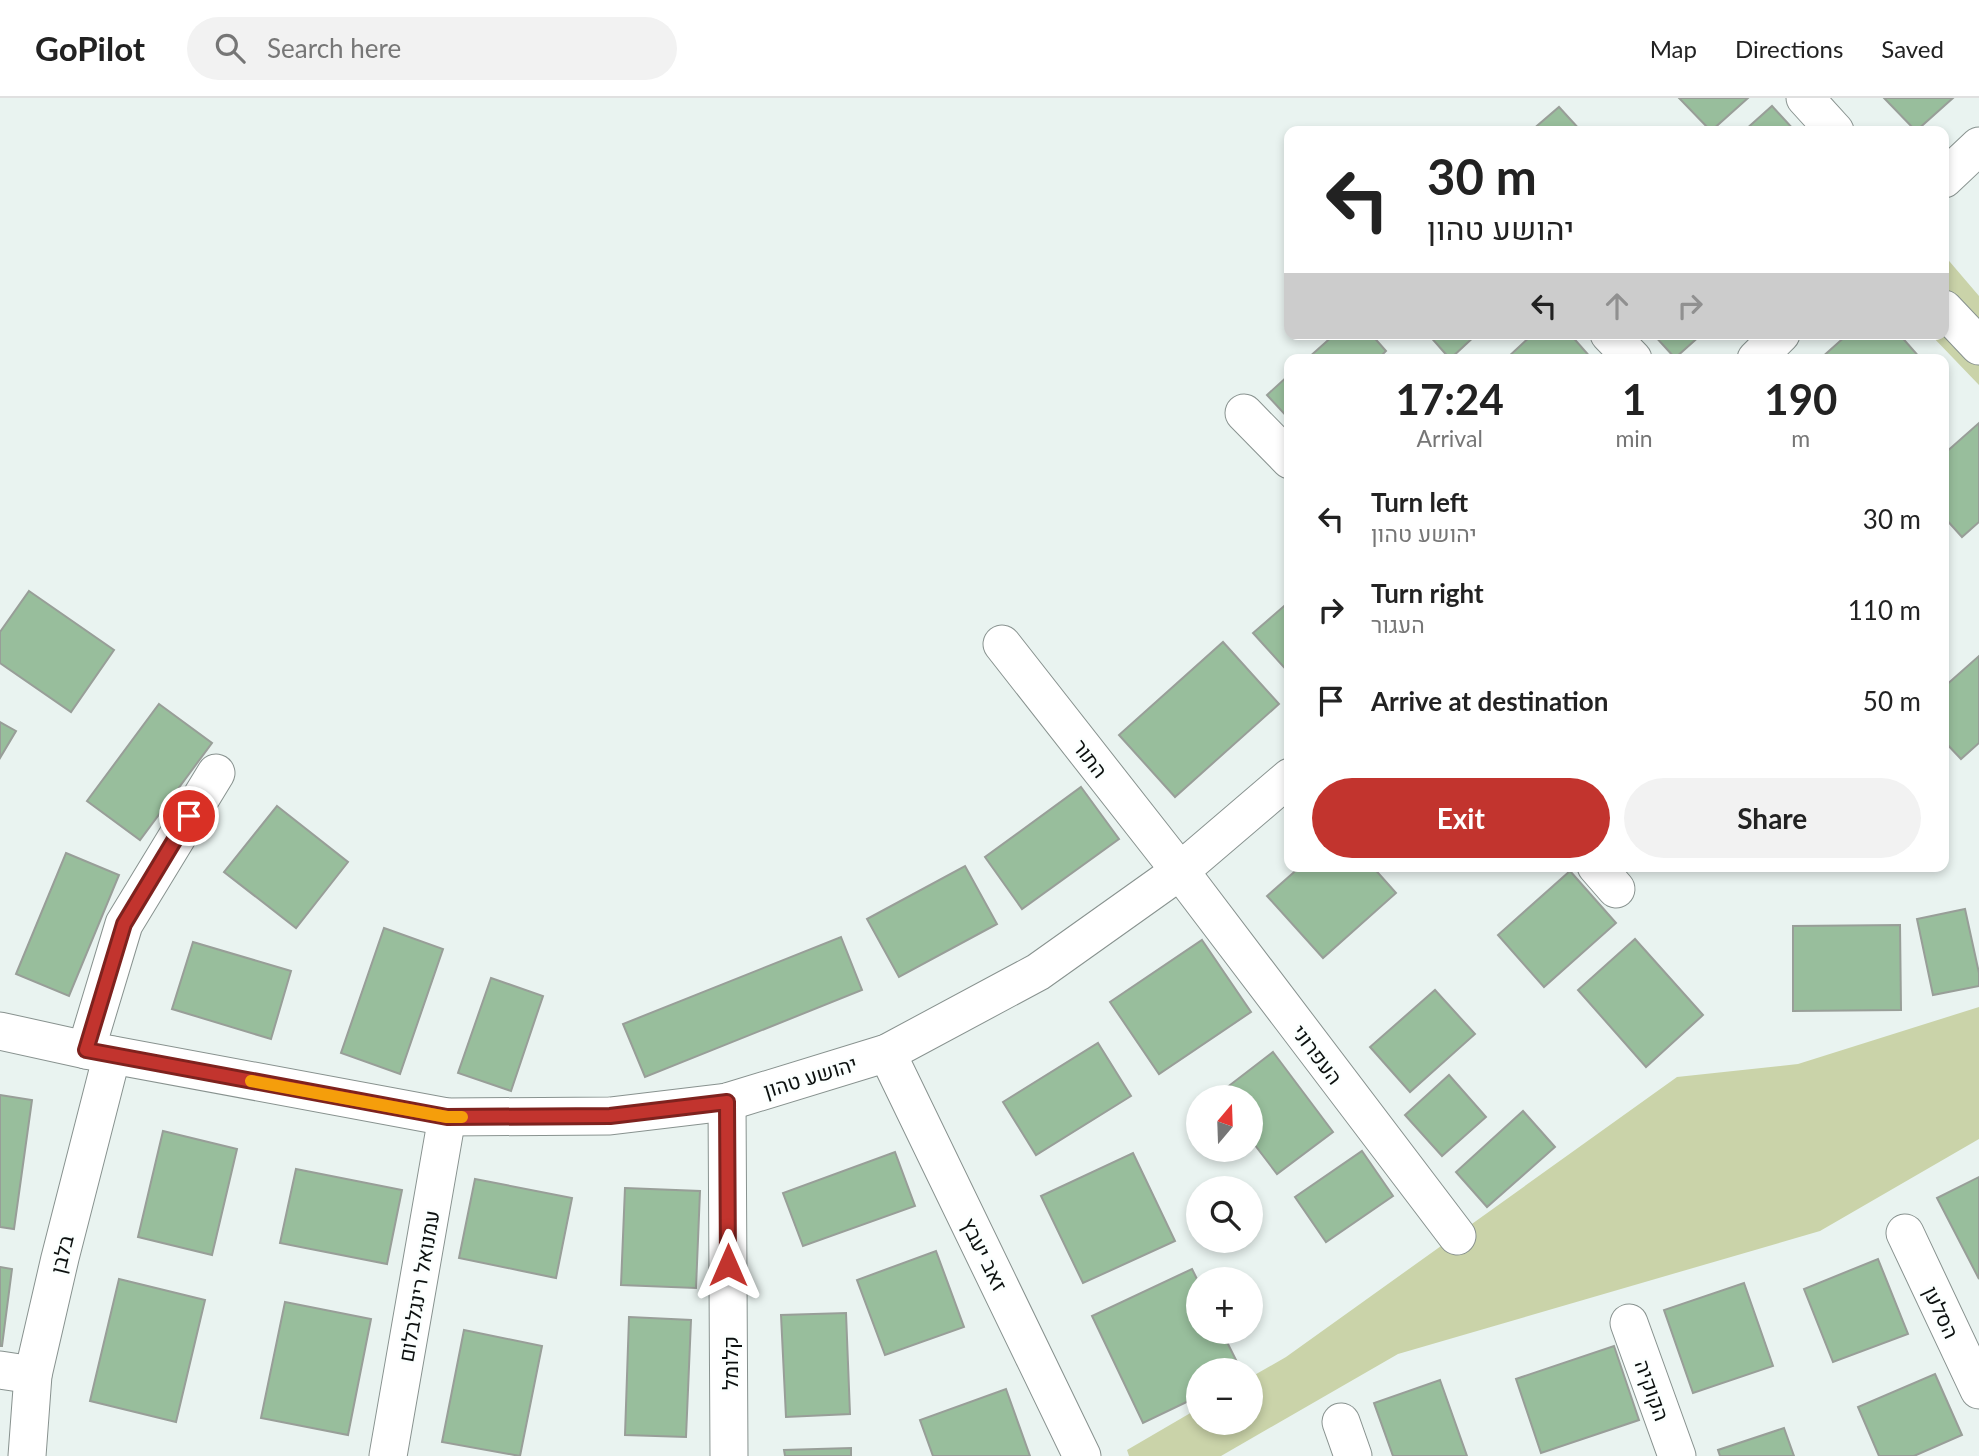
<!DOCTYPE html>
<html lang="en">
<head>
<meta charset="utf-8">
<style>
	:root { --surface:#fff; --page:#f2f2f2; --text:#222; --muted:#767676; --line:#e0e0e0; --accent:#c2342e }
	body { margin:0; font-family:Lato,Heebo,sans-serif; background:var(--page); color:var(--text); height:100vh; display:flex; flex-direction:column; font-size:26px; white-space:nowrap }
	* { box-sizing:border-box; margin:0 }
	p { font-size:23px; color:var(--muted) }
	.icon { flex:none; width:38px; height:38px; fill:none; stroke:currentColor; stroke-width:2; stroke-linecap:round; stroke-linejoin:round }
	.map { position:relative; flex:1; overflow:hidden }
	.details { position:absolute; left:1284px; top:256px; width:665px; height:518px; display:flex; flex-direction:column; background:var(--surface); border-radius:14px; box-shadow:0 4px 10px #0003 }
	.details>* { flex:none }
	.guide { position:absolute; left:1284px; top:28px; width:665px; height:214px; border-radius:14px; box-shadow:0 4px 10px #0003; background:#fff; color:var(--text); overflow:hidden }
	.needle { width:46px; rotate:19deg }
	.controls { position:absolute; left:1186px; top:987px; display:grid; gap:14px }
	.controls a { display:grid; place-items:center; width:77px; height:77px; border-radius:50%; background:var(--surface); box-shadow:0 4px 10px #0003; font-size:35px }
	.pin { position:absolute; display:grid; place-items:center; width:60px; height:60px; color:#fff; margin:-30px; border:4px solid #fff; border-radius:50%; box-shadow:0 2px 7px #0007 }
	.me { position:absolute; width:77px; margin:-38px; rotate:0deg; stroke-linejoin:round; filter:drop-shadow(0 0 5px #0008) }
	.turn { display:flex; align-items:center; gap:24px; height:147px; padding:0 28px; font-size:32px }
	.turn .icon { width:91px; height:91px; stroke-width:2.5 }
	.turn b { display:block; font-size:49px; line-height:60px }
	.lanes { display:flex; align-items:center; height:66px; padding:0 28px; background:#0003; justify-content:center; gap:35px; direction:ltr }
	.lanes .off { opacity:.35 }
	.eta { display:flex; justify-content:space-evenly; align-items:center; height:119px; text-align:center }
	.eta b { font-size:42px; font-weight:700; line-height:49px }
	.cta { display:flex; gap:14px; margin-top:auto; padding:14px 28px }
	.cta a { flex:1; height:80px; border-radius:42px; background:var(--accent); color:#fff; font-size:28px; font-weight:700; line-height:80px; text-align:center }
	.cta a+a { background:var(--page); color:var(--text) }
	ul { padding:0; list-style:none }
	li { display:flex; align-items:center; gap:21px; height:91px; padding:0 28px }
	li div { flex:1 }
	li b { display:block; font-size:26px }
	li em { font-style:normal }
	header { display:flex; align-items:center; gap:42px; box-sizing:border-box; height:98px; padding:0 35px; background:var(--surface); border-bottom:2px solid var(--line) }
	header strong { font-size:33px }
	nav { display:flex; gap:38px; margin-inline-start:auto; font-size:24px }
	.search { width:490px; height:63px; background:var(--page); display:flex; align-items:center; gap:18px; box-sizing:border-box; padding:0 24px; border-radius:38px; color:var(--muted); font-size:26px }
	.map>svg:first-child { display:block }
	.green { fill:#cad3a9 }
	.building { fill:#98be9c; stroke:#989e98; stroke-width:2 }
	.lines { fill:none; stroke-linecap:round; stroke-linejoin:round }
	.street-casing { stroke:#88928f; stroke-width:39 }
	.street { stroke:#fff; stroke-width:37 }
	.route-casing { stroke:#7e221e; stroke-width:18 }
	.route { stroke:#c2342e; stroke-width:12 }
	.slow { stroke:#f59e0b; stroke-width:12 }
	.labels { text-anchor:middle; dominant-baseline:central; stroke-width:5; stroke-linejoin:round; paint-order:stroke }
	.street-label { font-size:21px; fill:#0d1110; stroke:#fbfffe }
</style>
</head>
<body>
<header>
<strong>GoPilot</strong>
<div class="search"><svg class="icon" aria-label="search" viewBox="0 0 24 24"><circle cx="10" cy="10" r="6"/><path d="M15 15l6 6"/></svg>Search here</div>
<nav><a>Map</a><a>Directions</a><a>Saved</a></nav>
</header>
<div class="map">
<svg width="1979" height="1358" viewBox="0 0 1979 1358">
	<rect width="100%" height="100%" fill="#e9f3f0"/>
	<!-- green -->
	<g class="green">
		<path d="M 1944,157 L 1979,198 L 1979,287 L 1930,236 L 1944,236 Z"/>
		<path d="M 1979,909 L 1979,1041 L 1820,1133 L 1398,1256 L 1221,1358 L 1129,1358 L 1127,1352 L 1199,1310 L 1199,1325 L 1251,1325 L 1251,1279 L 1286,1259 L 1677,979 L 1798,966 Z"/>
	</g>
	<!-- building -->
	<g class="building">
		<path d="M 1679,0 L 1748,0 L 1711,33 Z"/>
		<path d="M 1884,0 L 1953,0 L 1916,33 Z"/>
		<path d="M 1772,8 L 1795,33 L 1744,33 Z"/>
		<path d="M 1559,9 L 1581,33 L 1531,33 Z"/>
		<path d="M 1335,236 L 1371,236 L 1386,253 L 1378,261 L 1307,261 Z"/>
		<path d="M 1428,236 L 1477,236 L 1450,261 Z"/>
		<path d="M 1533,236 L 1570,236 L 1592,261 L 1506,261 Z"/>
		<path d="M 1653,236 L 1702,236 L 1675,260 Z"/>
		<path d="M 1848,236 L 1899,236 L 1921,261 L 1820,261 Z"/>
		<path d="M 1290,276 L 1290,322 L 1267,297 Z"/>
		<path d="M 1979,325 L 1979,424 L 1962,439 L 1944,419 L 1944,356 Z"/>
		<path d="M 29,493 L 114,552 L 71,614 L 0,565 L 0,534 Z"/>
		<path d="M 1290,503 L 1290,576 L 1253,535 Z"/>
		<path d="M 1223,544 L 1279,606 L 1175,699 L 1119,637 Z"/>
		<path d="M 1979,558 L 1979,645 L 1961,661 L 1944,643 L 1944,589 Z"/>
		<path d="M 159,606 L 212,645 L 140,742 L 87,703 Z"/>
		<path d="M 0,624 L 16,633 L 0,660 Z"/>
		<path d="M 1081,689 L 1119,741 L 1022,811 L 985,759 Z"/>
		<path d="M 277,708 L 348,764 L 296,830 L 224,774 Z"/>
		<path d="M 66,755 L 119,777 L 69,898 L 16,876 Z"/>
		<path d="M 965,768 L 997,826 L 899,879 L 867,821 Z"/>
		<path d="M 1301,768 L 1372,768 L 1396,795 L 1323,860 L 1267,798 Z"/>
		<path d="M 1570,773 L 1616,825 L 1544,889 L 1498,837 Z"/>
		<path d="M 1965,811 L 1979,875 L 1979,888 L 1933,897 L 1917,821 Z"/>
		<path d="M 1900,827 L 1901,912 L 1793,913 L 1793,828 Z"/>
		<path d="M 384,830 L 443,851 L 400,976 L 341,955 Z"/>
		<path d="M 841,839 L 862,892 L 645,979 L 623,926 Z"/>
		<path d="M 1635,841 L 1703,917 L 1646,969 L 1578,892 Z"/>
		<path d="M 1202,842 L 1251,914 L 1159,976 L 1110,904 Z"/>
		<path d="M 193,844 L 291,873 L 271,941 L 172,911 Z"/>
		<path d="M 491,880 L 543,898 L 511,993 L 458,975 Z"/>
		<path d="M 1435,892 L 1475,936 L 1410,994 L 1370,949 Z"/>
		<path d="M 1098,945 L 1131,998 L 1036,1057 L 1003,1004 Z"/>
		<path d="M 1273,954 L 1333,1034 L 1277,1076 L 1251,1042 L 1251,999 L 1219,999 L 1217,997 Z"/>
		<path d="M 1449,977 L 1486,1019 L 1442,1058 L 1405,1017 Z"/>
		<path d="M 0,997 L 32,1002 L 14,1131 L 0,1129 Z"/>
		<path d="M 1523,1013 L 1555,1049 L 1487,1109 L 1456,1074 Z"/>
		<path d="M 163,1033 L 237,1051 L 212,1157 L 138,1139 Z"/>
		<path d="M 1362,1053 L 1393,1098 L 1326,1144 L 1295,1099 Z"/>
		<path d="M 895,1054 L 915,1108 L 803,1148 L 783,1095 Z"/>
		<path d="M 1133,1055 L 1175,1143 L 1083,1185 L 1041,1098 Z"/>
		<path d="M 296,1071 L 402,1092 L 387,1166 L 280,1145 Z"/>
		<path d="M 1979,1079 L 1979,1181 L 1937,1100 Z"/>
		<path d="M 475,1081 L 572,1100 L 556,1180 L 459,1160 Z"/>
		<path d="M 625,1090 L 700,1093 L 696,1190 L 621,1187 Z"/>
		<path d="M 936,1153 L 964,1229 L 885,1257 L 857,1182 Z"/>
		<path d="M 1878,1161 L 1908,1236 L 1833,1264 L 1804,1191 Z"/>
		<path d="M 0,1169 L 12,1171 L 2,1248 L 0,1248 Z"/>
		<path d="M 1192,1171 L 1199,1185 L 1199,1234 L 1222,1234 L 1241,1272 L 1199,1272 L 1199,1298 L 1143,1325 L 1092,1218 Z"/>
		<path d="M 119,1181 L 205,1202 L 176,1324 L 90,1303 Z"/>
		<path d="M 1744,1185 L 1773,1268 L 1693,1295 L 1664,1212 Z"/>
		<path d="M 285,1204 L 371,1221 L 348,1337 L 261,1320 Z"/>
		<path d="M 846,1215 L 850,1316 L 786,1319 L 781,1217 Z"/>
		<path d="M 629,1219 L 691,1222 L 686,1339 L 625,1337 Z"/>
		<path d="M 464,1232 L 542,1248 L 520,1358 L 442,1344 Z"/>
		<path d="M 1614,1248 L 1639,1322 L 1541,1355 L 1516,1281 Z"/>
		<path d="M 1935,1276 L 1962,1337 L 1914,1358 L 1879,1358 L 1858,1309 Z"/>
		<path d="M 1440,1282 L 1467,1358 L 1393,1358 L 1374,1305 Z"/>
		<path d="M 1006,1291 L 1030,1358 L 933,1358 L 920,1322 Z"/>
		<path d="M 1784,1330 L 1794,1358 L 1720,1358 L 1718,1352 Z"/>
		<path d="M 851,1350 L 851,1358 L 785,1358 L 784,1352 Z"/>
	</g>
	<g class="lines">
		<defs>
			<g id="street">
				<path d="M 1805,0 L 1835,33"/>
				<path d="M 1944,81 L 1979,48"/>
				<path d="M 1944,211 L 1979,248"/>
				<path d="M 1609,236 L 1633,261"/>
				<path d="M 1756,261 L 1781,236"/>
				<path d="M 1244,315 L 1290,362"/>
				<path d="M 1002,546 L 1180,773 L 1457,1138"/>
				<path d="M 1596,768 L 1616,791"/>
				<path d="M 0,933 L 86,952 L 447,1019 L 610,1018 L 727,1004 L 887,955 L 1038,874 L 1180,773 L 1290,679"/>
				<path d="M 86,952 L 124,826 L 216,675"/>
				<path d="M 887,955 L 1082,1358"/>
				<path d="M 727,1004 L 729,1358"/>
				<path d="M 1905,1135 L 1979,1292"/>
				<path d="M 1629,1225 L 1677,1358"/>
				<path d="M 0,1272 L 33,1277"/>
				<path d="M 1341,1324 L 1353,1358"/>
				<path d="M 27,1358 L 33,1277 L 60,1160 L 112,957"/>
				<path d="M 388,1358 L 447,1019"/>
			</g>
		</defs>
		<!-- street casing -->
		<use href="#street" class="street-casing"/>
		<!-- street -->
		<use href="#street" class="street"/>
	</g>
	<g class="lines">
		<defs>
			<path id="route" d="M 189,718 L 124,826 L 86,952 L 447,1019 L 610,1018 L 727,1004 L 728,1167"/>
		</defs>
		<!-- route casing -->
		<use href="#route" class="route-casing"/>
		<!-- route -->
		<use href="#route" class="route"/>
		<!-- slow -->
		<path class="slow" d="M 251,983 L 447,1019 L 462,1019"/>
	</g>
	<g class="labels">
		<!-- street labels -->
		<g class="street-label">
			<text transform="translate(1091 660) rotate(52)">התור</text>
			<text transform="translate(1318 956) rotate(53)">העפרוני</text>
			<text transform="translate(810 978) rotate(-17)">יהושע טהון</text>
			<text transform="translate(61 1156) rotate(-76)">בלבן</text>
			<text transform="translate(985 1156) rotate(64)">זאב יעבץ</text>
			<text transform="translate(418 1188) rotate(-80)">עמנואל רינגלבלום</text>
			<text transform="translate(1942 1214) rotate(65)">הסלען</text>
			<text transform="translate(729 1265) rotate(-90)">קלומל</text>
			<text transform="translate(1653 1292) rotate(70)">הקוקיה</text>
		</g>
	</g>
</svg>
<div class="controls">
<a><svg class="needle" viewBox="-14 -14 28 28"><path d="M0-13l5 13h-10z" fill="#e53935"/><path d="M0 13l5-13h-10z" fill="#767676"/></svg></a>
<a><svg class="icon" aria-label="search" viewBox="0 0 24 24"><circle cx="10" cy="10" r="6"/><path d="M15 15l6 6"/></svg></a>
<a>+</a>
<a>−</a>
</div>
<div class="pin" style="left:189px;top:718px;background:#d93025"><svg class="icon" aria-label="arrive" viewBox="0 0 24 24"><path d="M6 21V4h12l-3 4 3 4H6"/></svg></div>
<svg class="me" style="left:728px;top:1167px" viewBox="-20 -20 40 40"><path d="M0-17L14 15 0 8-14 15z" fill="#c2342e" stroke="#fff" stroke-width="4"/></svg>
<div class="guide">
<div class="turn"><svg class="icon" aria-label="left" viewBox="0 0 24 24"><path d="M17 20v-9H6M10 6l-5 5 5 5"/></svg><div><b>30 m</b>יהושע טהון</div></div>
<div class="lanes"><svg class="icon" aria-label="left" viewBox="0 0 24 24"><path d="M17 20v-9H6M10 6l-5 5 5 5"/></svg><svg class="icon off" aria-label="ahead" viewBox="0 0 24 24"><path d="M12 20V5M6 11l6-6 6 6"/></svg><svg class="icon off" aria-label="right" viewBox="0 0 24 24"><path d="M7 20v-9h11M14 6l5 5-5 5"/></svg></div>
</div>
<section class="details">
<div class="eta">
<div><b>17:24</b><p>Arrival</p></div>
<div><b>1</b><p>min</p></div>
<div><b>190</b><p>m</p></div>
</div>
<ul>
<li><svg class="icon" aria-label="left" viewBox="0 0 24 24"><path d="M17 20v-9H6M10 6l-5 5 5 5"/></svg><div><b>Turn left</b><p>יהושע טהון</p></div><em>30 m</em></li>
<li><svg class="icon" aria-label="right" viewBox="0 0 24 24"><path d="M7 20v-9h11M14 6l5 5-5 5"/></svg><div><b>Turn right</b><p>העגור</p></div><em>110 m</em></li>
<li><svg class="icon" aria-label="arrive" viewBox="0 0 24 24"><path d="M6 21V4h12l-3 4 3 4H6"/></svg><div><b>Arrive at destination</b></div><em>50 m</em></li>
</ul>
<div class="cta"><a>Exit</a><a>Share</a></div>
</section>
</div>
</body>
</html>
